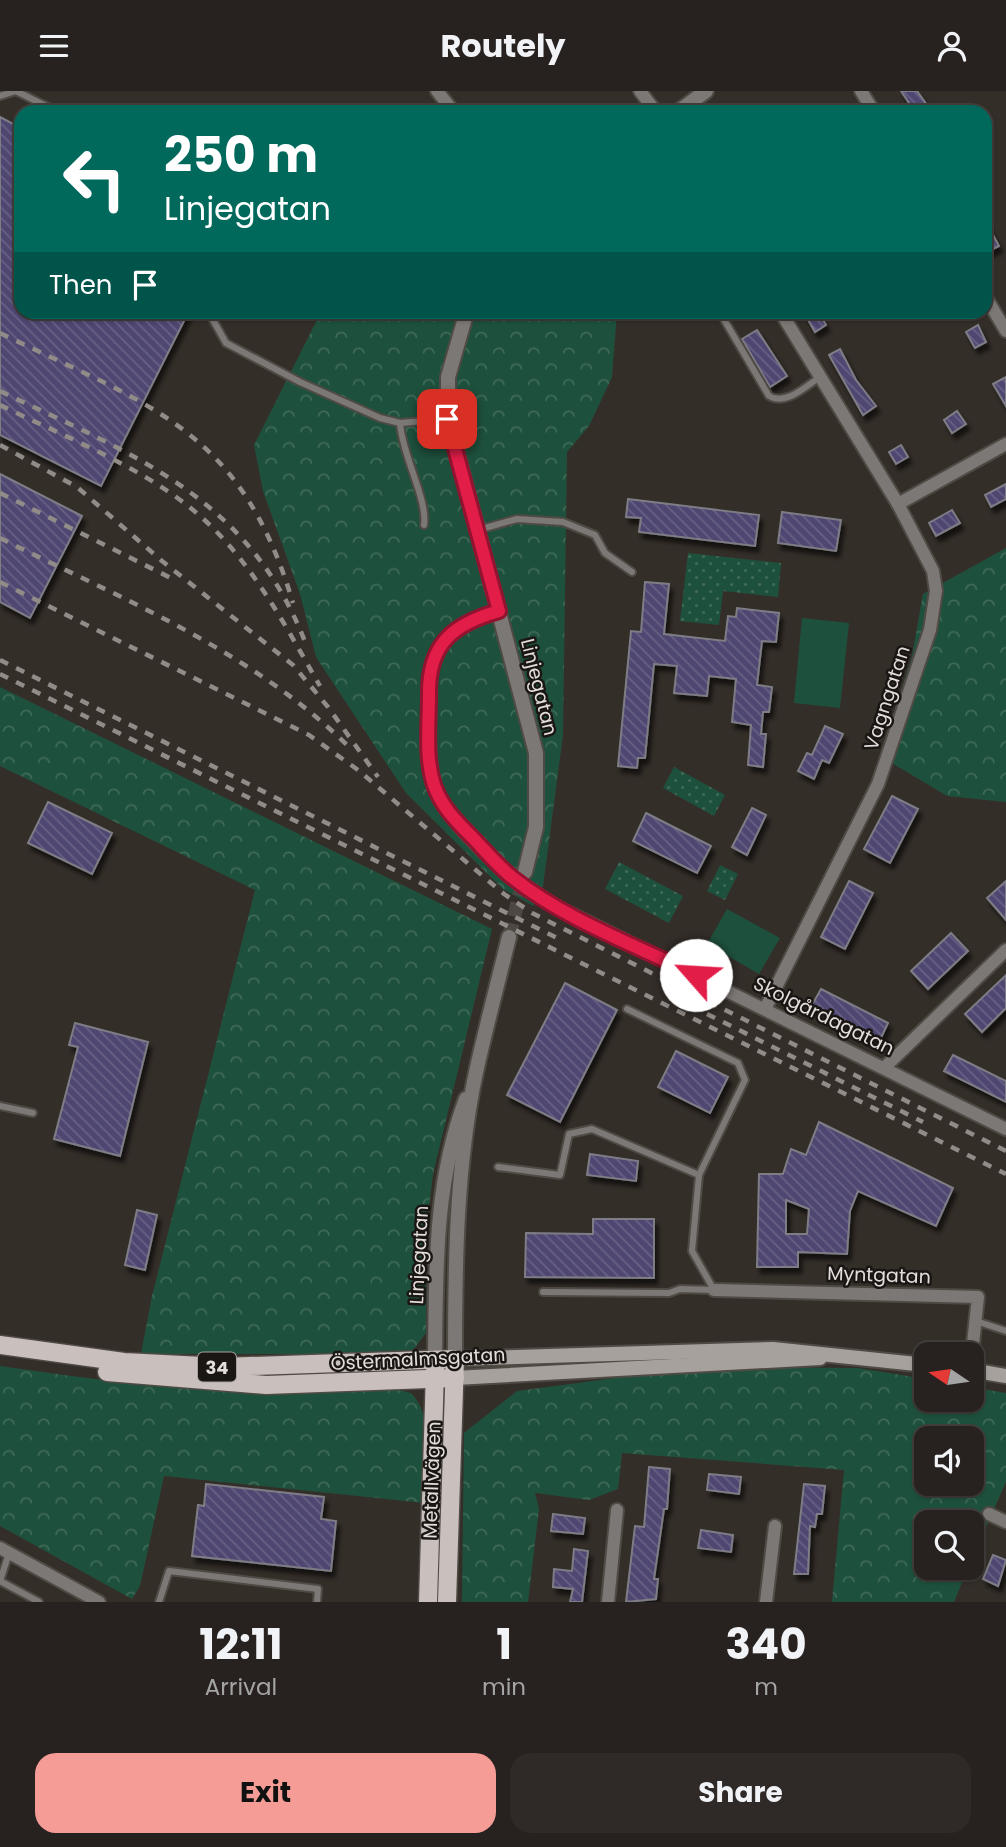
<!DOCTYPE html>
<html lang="en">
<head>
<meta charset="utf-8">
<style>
	:root { --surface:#27221f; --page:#2f2a28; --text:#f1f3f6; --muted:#a4a4a4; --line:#433f3d; --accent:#f59c96 }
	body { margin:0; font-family:Poppins,sans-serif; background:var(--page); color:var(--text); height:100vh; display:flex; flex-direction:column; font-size:26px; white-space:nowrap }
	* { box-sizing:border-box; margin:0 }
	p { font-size:23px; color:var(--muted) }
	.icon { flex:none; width:38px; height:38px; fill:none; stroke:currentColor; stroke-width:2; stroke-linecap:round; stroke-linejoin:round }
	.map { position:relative; height:1511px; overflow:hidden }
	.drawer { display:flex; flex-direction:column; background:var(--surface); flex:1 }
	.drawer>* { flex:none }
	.top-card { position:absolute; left:14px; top:14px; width:978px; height:214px; border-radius:21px; box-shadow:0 2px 5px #0004,0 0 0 2px var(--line); background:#00695c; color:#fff; overflow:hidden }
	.needle { width:46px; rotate:283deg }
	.controls { position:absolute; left:914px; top:1251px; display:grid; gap:14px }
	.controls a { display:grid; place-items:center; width:70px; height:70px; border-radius:14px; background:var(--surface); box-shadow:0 2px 5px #0004,0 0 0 2px var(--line); font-size:35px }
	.pin { position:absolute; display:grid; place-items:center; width:60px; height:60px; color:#fff; margin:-30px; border-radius:14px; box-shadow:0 4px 10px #0006 }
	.me { position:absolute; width:77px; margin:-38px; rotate:296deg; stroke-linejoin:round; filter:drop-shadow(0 0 5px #0008) }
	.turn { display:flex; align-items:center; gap:24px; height:147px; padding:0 35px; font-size:32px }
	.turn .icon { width:91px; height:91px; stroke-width:2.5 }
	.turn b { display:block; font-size:49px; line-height:60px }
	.then { display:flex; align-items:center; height:66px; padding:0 35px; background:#0003; gap:14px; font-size:26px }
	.eta { display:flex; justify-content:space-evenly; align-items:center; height:119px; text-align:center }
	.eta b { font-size:42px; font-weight:700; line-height:49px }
	.primary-button { display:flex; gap:14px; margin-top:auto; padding:14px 35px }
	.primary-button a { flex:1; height:80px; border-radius:21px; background:var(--accent); color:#111; font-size:28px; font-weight:700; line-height:80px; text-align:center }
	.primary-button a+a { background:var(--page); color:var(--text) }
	header { display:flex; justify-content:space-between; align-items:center; height:91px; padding:0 35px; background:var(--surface); font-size:32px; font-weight:700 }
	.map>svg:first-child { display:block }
	.forest { fill:url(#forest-crowns); fill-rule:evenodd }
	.park { fill:url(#park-dots) }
	.pitch { fill:#1e513d }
	.building { fill:url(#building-back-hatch); stroke:#7e7d85; stroke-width:2; fill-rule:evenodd; filter:url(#shadow) }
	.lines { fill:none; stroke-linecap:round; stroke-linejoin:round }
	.tertiary-tunnel { stroke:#4e4844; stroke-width:14; stroke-dasharray:14 7; stroke-linecap:butt }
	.service-casing { stroke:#504a45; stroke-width:10 }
	.minor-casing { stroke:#504a45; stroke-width:16 }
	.tertiary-casing { stroke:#504a45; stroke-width:18 }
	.secondary-casing { stroke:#504a45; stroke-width:18 }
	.primary-casing { stroke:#504a45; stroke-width:21 }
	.service { stroke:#7c7876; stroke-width:6 }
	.minor { stroke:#7c7876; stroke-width:12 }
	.tertiary { stroke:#7c7876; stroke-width:14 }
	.secondary { stroke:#a7a19e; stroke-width:14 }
	.primary { stroke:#c9c0bd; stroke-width:18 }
	.rail { stroke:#918c88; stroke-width:4.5; stroke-dasharray:9 9; stroke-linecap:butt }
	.route-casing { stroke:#92132f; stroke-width:18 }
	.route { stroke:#e11d48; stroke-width:12 }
	.labels { text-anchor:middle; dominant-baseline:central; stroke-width:5; stroke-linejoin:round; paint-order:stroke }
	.shield { fill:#1a1614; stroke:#a7a29f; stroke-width:2 }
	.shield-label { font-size:18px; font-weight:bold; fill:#e3dedb }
	.street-label { font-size:19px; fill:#e3dedb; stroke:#1a1614 }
</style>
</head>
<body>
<header><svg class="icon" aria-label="menu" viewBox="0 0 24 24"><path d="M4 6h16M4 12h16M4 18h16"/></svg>Routely<svg class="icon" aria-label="person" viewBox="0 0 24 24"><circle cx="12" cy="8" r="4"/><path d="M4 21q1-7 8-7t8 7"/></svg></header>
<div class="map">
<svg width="1006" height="1511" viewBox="0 0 1006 1511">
	<defs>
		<pattern id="forest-crowns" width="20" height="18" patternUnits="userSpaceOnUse" patternTransform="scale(1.75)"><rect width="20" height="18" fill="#1e513d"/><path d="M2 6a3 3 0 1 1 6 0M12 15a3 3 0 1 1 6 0" fill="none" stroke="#3f6a58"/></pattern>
		<pattern id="park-dots" width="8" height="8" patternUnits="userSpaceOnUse" patternTransform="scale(1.75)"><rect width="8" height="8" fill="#1e513d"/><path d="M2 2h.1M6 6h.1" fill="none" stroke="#3f6a58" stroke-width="1.8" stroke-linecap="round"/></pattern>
		<pattern id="building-back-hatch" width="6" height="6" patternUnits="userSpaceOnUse" patternTransform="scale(1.75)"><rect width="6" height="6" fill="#4f4771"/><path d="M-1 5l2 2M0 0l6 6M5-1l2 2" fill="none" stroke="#686185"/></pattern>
		<filter id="shadow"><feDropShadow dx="3.5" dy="6" stdDeviation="2" flood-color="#0009"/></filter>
	</defs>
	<rect width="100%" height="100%" fill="#342e29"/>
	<!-- forest -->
	<g class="forest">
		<path d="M 321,221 L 617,221 L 612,286 L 589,335 L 567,361 L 563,644 L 543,795 L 533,815 L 503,798 L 406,702 L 316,566 L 300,503 L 263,400 L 254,354 Z"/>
		<path d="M 1006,457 L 1006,711 L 947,705 L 880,665 L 912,565 L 923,503 Z"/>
		<path d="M 0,596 L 492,838 L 433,1083 L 427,1134 L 426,1242 L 413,1259 L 352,1263 L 141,1263 L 152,1205 L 255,799 L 0,675 Z"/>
		<path d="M 0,1275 C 92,1288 183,1301 276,1302 C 317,1303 358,1300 399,1299 L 411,1302 C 436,1327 426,1379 425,1412 L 164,1385 L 140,1495 L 132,1508 L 0,1435 Z"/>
		<path d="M 731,1276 L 858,1277 L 926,1288 L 926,1309 L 971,1309 L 971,1296 L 1006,1302 L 1006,1391 L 971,1470 L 971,1432 L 926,1432 L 926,1477 L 968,1477 L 954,1511 L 832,1511 L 844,1379 L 622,1362 L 618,1398 L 589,1409 L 535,1402 L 539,1418 L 528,1511 L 462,1511 L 464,1342 L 517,1300 L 645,1283 ZM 926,1348 L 971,1348 L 971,1393 L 926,1393 Z"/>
	</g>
	<!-- park -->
	<g class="park">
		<path d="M 688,462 L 781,472 L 778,506 L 723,500 L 719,534 L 680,530 Z"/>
		<path d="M 674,676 L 725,704 L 714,725 L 663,697 Z"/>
		<path d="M 619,771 L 683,805 L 669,832 L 605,798 Z"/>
		<path d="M 720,774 L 738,783 L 725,809 L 707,800 Z"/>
	</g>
	<!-- pitch -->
	<g class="pitch">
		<path d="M 802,527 L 849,532 L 840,617 L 794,612 Z"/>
		<path d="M 727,818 L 780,847 L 759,883 L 707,853 Z"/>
	</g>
	<!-- building -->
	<g class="building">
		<path d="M 901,0 L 917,0 L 932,21 L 915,21 Z"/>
		<path d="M 0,26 L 21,37 L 21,220 L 189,220 L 101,395 L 0,344 Z"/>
		<path d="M 985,129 L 999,155 L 985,162 Z"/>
		<path d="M 803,220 L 818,220 L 826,234 L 815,241 Z"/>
		<path d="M 978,234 L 986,251 L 975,257 L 966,241 Z"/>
		<path d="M 757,239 L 787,285 L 770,296 L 742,248 Z"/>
		<path d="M 840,258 L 856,289 L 876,315 L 863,324 L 829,264 Z"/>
		<path d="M 1006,286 L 1006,315 L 993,293 Z"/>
		<path d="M 957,320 L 966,333 L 952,342 L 944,329 Z"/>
		<path d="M 901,354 L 908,366 L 896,373 L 889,361 Z"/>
		<path d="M 0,383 L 82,425 L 30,527 L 0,511 Z"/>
		<path d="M 1006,393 L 1006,408 L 991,416 L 985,404 Z"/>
		<path d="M 628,408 L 759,424 L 755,455 L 639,441 L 641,427 L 626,426 Z"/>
		<path d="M 952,419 L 960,432 L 936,445 L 929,432 Z"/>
		<path d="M 782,421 L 841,429 L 836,460 L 778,452 Z"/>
		<path d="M 645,491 L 669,493 L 664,543 L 725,550 L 728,525 L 736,526 L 737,517 L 779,522 L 776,551 L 762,550 L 757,594 L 772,596 L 769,621 L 763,621 L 761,643 L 766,643 L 763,676 L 748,674 L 751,634 L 732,631 L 736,588 L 709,585 L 707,605 L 674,602 L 677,575 L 654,573 L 645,667 L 638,667 L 637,677 L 618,675 L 631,540 L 641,541 Z"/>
		<path d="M 825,635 L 843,643 L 829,672 L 822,669 L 814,688 L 798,680 L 807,662 L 812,664 Z"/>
		<path d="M 892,705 L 918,718 L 890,772 L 864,758 Z"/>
		<path d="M 48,711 L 112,742 L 92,783 L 28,752 Z"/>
		<path d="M 752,717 L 766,724 L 747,764 L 732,756 Z"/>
		<path d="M 646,722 L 711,755 L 697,782 L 633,750 Z"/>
		<path d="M 849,790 L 873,802 L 845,858 L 821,846 Z"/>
		<path d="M 1006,790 L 1006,829 L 987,807 Z"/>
		<path d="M 951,842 L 968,860 L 928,898 L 911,880 Z"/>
		<path d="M 1006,884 L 1006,917 L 982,941 L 965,923 Z"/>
		<path d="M 565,892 L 617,919 L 560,1031 L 507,1004 Z"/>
		<path d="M 821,898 L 888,932 L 880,949 L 812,914 Z"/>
		<path d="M 75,932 L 148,951 L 120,1065 L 54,1048 L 78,956 L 69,954 Z"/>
		<path d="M 676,960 L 728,986 L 710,1022 L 658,996 Z"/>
		<path d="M 953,964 L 1006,990 L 1006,1011 L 944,980 Z"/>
		<path d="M 819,1031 L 953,1097 L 936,1135 L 858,1100 L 850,1120 L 847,1163 L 798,1161 L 798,1176 L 757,1176 L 759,1083 L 783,1083 L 791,1058 L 806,1064 ZM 786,1109 L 809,1118 L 807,1143 L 786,1143 Z"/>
		<path d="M 590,1063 L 638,1070 L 636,1090 L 587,1084 Z"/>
		<path d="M 137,1119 L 157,1124 L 145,1179 L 125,1174 Z"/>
		<path d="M 593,1128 L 654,1128 L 654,1187 L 525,1186 L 526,1142 L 593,1143 Z"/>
		<path d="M 649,1376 L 670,1378 L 667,1418 L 664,1418 L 654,1488 L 658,1488 L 656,1508 L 626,1511 L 635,1435 L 644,1436 Z"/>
		<path d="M 709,1383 L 741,1386 L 739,1403 L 707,1399 Z"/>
		<path d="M 206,1393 L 324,1406 L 321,1428 L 336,1430 L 331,1480 L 192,1465 L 198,1414 L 204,1415 Z"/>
		<path d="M 804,1393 L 825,1395 L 822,1423 L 817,1423 L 815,1436 L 810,1435 L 808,1483 L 794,1483 Z"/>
		<path d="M 553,1423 L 585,1427 L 583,1443 L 551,1440 Z"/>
		<path d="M 701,1439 L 733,1444 L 731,1461 L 698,1457 Z"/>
		<path d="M 574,1458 L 588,1460 L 582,1511 L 570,1511 L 573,1498 L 553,1496 L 554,1478 L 572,1480 Z"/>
		<path d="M 993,1464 L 1006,1469 L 998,1495 L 983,1488 Z"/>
	</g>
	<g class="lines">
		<!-- tertiary-tunnel -->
		<path class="tertiary-tunnel" d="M 509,846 L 525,783"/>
		<defs>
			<g id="service">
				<path d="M 0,5 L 16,0 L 58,21"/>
				<path d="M 208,220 L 226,252 L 300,291 L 380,327 L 400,332 L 448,328"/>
				<path d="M 719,220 L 769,305 C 786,315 806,295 820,286"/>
				<path d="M 400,332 C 402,364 428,409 424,434"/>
				<path d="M 478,439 L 517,428 L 563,431 L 595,444 L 605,462 L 632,481"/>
				<path d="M 627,918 L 738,972 L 745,989 L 699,1084 L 692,1160 L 714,1199"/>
				<path d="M 0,1015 L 33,1022"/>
				<path d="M 498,1076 L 560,1084 L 569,1043 L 592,1038 L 699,1084"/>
				<path d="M 543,1201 L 669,1202 L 680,1198 L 714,1199"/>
				<path d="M 976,1230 L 1006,1240"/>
				<path d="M 0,1490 L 39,1511"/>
				<path d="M 0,1490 L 9,1462"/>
				<path d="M 159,1511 L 169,1480 L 318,1498 L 317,1511"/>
			</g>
			<g id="minor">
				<path d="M 437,0 L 454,21"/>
				<path d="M 640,0 L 656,21"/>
				<path d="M 861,0 L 874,21"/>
				<path d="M 985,205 L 1006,240"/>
				<path d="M 898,413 L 1006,353"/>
				<path d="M 499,520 C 426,541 427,574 429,642 C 430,669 430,695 446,718 C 474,758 517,791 557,816 L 1006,1038"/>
				<path d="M 765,918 L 878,693 L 930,539 L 936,500 L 933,480 L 898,413 L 780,220"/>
				<path d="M 885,976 L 1006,859"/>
				<path d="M 714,1199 L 978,1206 L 971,1271"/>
				<path d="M 989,1423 L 1006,1431"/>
				<path d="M 0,1457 L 99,1511"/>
				<path d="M 608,1511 L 617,1419"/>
				<path d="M 766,1511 L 775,1435"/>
			</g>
			<g id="tertiary">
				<path d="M 678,21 L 706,0"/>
				<path d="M 467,220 L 448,286 L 448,328 L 536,662 L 536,736 L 525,781"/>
				<path d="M 455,1268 C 455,1172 456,1075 476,981 C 486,936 498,891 509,846"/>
				<path d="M 435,1269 C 436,1180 434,1092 466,1008"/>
			</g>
			<g id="secondary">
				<path d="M 455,1268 L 773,1258 L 926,1274"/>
				<path d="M 971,1279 L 1006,1285"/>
				<path d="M 455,1287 L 820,1267"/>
			</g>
			<g id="primary">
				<path d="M 0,1254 L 124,1271 L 222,1276 L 455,1268 L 447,1511"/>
				<path d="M 107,1281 L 266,1294 L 455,1287"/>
				<path d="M 428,1511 L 435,1279"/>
			</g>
		</defs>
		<!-- service casing -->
		<use href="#service" class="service-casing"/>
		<!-- minor casing -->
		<use href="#minor" class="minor-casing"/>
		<!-- tertiary casing -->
		<use href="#tertiary" class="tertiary-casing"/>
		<!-- secondary casing -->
		<use href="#secondary" class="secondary-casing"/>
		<!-- primary casing -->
		<use href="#primary" class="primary-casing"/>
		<!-- service -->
		<use href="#service" class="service"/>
		<!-- minor -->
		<use href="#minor" class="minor"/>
		<!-- tertiary -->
		<use href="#tertiary" class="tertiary"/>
		<!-- secondary -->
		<use href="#secondary" class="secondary"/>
		<!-- primary -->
		<use href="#primary" class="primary"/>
		<!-- rail -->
		<g class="rail">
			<path d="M 0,242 C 150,315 241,337 293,512"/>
			<path d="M 0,300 C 133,364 251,406 307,556"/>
			<path d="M 0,314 C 61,344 135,373 188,415 C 248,462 283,531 320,595"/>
			<path d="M 0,354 L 77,396 L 162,470 L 293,574 L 328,616 L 378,686"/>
			<path d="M 0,402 L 177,490"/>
			<path d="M 0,447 C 120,507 250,559 347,654"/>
			<path d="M 0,491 L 309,644 L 358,679 L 504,803 L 532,822 L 1006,1060"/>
			<path d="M 0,569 L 561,849"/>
			<path d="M 0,583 L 1006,1083"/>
			<path d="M 707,923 L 923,1031"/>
		</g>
	</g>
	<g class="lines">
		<defs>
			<path id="route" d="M 447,328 L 499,520 C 453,533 428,553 429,604 C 429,633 425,667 434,694 C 442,717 458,732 475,749 C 487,762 499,776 513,787 C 566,829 635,854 696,884"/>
		</defs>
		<!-- route casing -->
		<use href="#route" class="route-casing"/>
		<!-- route -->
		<use href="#route" class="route"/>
	</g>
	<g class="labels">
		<!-- shield labels -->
		<rect class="shield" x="198" y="1261.5" width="38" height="29" rx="5"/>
		<g class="shield-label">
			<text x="217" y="1276">34</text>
		</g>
		<!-- street labels -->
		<g class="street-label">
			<text transform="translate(539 596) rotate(76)">Linjegatan</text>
			<text transform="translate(887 607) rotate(-72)">Vagngatan</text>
			<text transform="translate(824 925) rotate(26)">Skolgårdagatan</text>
			<text transform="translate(419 1164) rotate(-87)">Linjegatan</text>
			<text transform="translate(879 1184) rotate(2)">Myntgatan</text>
			<text transform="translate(418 1268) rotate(-3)">Östermalmsgatan</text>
			<text transform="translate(432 1389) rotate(-88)">Metallvägen</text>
		</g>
	</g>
</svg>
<div class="controls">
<a><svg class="needle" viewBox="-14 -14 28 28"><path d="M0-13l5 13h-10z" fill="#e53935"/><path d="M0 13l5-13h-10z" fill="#a4a4a4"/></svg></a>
<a><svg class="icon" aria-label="sound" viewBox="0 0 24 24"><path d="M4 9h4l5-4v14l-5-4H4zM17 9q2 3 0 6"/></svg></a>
<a><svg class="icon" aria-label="search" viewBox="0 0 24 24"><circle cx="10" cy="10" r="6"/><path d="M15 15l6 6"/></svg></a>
</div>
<div class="pin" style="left:447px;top:328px;background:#d93025"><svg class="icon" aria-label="arrive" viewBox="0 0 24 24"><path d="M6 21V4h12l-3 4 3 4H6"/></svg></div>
<svg class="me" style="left:696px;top:884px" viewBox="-20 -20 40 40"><circle r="19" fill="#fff"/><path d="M0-13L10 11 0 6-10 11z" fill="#e11d48"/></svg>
<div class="top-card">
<div class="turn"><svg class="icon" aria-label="left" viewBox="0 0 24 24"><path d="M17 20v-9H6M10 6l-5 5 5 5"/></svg><div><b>250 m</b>Linjegatan</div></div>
<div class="then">Then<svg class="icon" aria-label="arrive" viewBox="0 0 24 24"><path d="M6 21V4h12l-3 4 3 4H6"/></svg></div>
</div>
</div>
<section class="drawer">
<div class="eta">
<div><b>12:11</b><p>Arrival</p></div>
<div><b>1</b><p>min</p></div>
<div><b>340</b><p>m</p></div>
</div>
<div class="primary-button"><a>Exit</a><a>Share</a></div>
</section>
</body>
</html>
